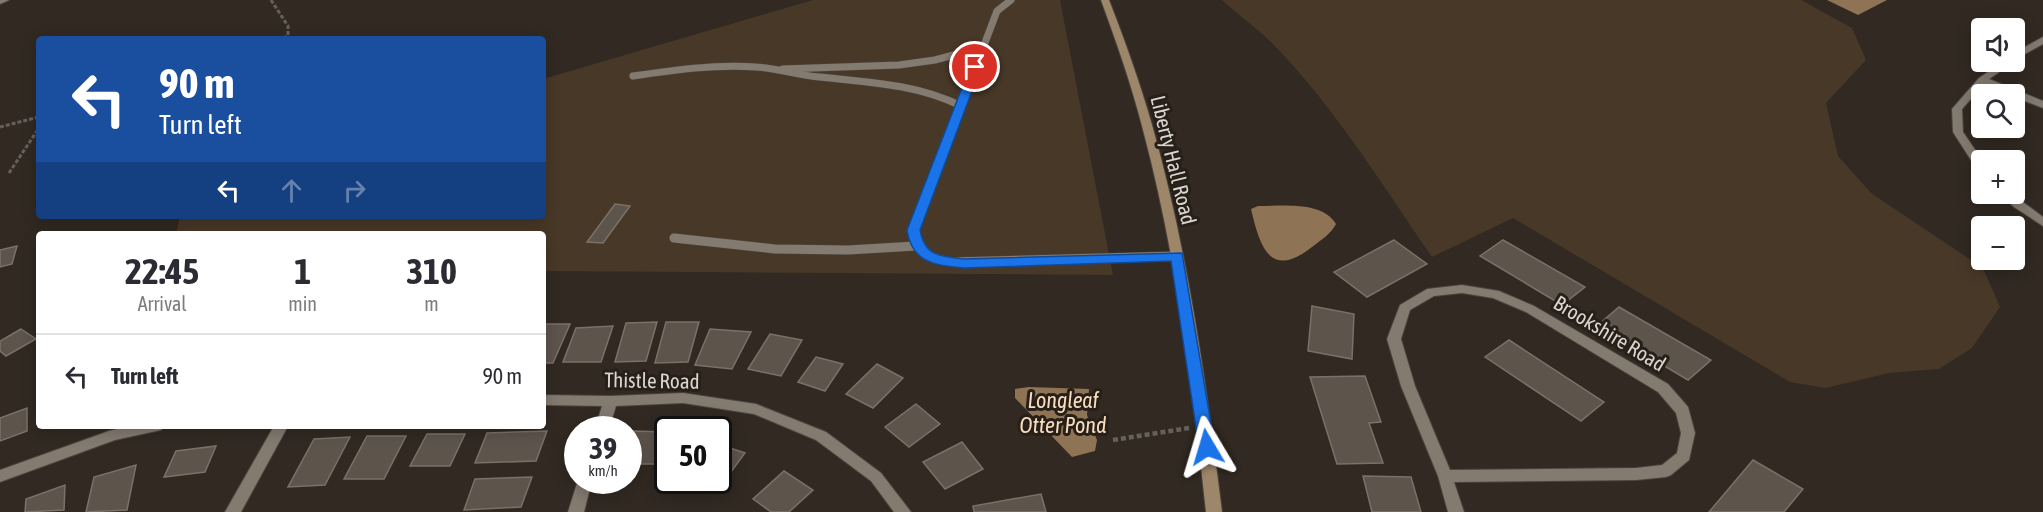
<!DOCTYPE html>
<html lang="en">
<head>
<meta charset="utf-8">
<style>
	:root { --surface:#fff; --page:#f2f2f3; --text:#2b2b33; --muted:#7c7c81; --line:#e1e1e2 }
	body { margin:0; font-family:"Asap Condensed",sans-serif; background:var(--page); color:var(--text); height:100vh; display:flex; flex-direction:column; font-size:22px; white-space:nowrap }
	* { box-sizing:border-box; margin:0 }
	p { font-size:20px; color:var(--muted) }
	.icon { flex:none; width:33px; height:33px; fill:none; stroke:currentColor; stroke-width:2; stroke-linecap:round; stroke-linejoin:round }
	.map { position:relative; flex:1; overflow:hidden }
	.sheet { position:absolute; left:36px; top:231px; width:510px; height:198px; display:flex; flex-direction:column; background:var(--surface); border-radius:6px; box-shadow:0 3px 15px #0003 }
	.sheet>* { flex:none }
	.hud { position:absolute; left:36px; top:36px; width:510px; height:183px; border-radius:6px; box-shadow:0 3px 15px #0003; background:#1a4fa0; color:#fff; overflow:hidden }
	.controls { position:absolute; left:1971px; top:18px; display:grid; gap:12px }
	.controls a { display:grid; place-items:center; width:54px; height:54px; border-radius:6px; background:var(--surface); box-shadow:0 3px 15px #0003; font-size:30px }
	.speed { position:absolute; left:564px; top:416px; display:flex; gap:12px; font-size:30px; font-weight:700; text-align:center }
	.speed>* { display:grid; place-content:center; width:78px; height:78px; border-radius:50%; background:var(--surface); box-shadow:0 3px 15px #0003; line-height:1 }
	.speed small { font-size:15px; font-weight:400 }
	.speed .limit { border:3px solid #111; border-radius:9px; background:#fff; color:#111 }
	.pin { position:absolute; display:grid; place-items:center; width:51px; height:51px; color:#fff; margin:-26px; border:3px solid #fff; border-radius:50%; box-shadow:0 2px 6px #0007 }
	.me { position:absolute; width:66px; margin:-33px; rotate:353deg; stroke-linejoin:round; filter:drop-shadow(0 0 4px #0008) }
	.turn { display:flex; align-items:center; gap:21px; height:126px; padding:0 24px; font-size:27px }
	.turn .icon { width:78px; height:78px; stroke-width:2.5 }
	.turn b { display:block; font-size:42px; line-height:51px }
	.lanes { display:flex; align-items:center; height:57px; padding:0 24px; background:#0003; justify-content:center; gap:30px; direction:ltr }
	.lanes .off { opacity:.35 }
	.eta { display:flex; justify-content:space-evenly; align-items:center; height:102px; text-align:center }
	.eta b { font-size:36px; font-weight:700; line-height:42px }
	ul { padding:0; list-style:none }
	li { display:flex; align-items:center; gap:18px; height:84px; padding:0 24px; border-top:2px solid var(--line) }
	li div { flex:1 }
	li b { display:block; font-size:22px }
	li em { font-style:normal }
	.map>svg:first-child { display:block }
	.green { fill:#483827 }
	.water { fill:#8f7355 }
	.building { fill:#5d544c; stroke:#7a7168; stroke-width:1.5 }
	.lines { fill:none; stroke-linecap:round; stroke-linejoin:round }
	.service-far1-casing { stroke:#4b453e; stroke-width:8 }
	.service-casing { stroke:#4b453e; stroke-width:10 }
	.minor-casing { stroke:#4b453e; stroke-width:2 }
	.secondary-casing { stroke:#4b453e; stroke-width:2 }
	.path-far1 { stroke:#67605a; stroke-width:3; stroke-dasharray:4 2; stroke-linecap:butt }
	.path { stroke:#67605a; stroke-width:4.5; stroke-dasharray:5 3; stroke-linecap:butt }
	.service-far1 { stroke:#837a70; stroke-width:7 }
	.service { stroke:#837a70; stroke-width:9 }
	.minor { fill:#837a70; fill-rule:evenodd }
	.secondary { fill:#9e866a; fill-rule:evenodd }
	.route { fill:#1a73e8; stroke:#114b97; stroke-width:1.5 }
	.labels { text-anchor:middle; dominant-baseline:central; stroke-width:6; stroke-linejoin:round; paint-order:stroke }
	.street-label { font-size:21px; fill:#dad5d0; stroke:#272018 }
	.water-label { font-size:22px; font-style:italic; fill:#faddbf; stroke:#272018 }
</style>
</head>
<body>
<div class="map">
<svg width="2043" height="512" viewBox="0 0 2043 512">
	<rect width="100%" height="100%" fill="#312922"/>
	<!-- green -->
	<g class="green">
		<path d="M 813,0 L 1060,0 L 1113,275 L 543,271 L 543,234 L 176,234 L 180,216 L 543,216 L 543,79 Z"/>
		<path d="M 1222,0 L 1801,0 L 1852,28 L 1866,60 L 1826,103 L 1838,156 L 1871,193 L 1983,268 L 2000,307 L 1972,348 L 1939,369 L 1889,373 L 1826,388 L 1790,382 L 1513,218 L 1432,257 C 1383,186 1335,108 1274,45 C 1258,29 1239,16 1222,0 Z"/>
	</g>
	<!-- water -->
	<g class="water">
		<path d="M 1827,0 L 1887,0 L 1858,15 Z"/>
		<path d="M 1258,206 C 1283,206 1322,201 1336,224 C 1331,234 1321,240 1312,247 C 1270,280 1260,247 1251,209 Z"/>
		<path d="M 1029,387 L 1089,389 L 1087,415 L 1097,440 L 1095,451 L 1072,457 L 1015,398 L 1015,389 Z"/>
	</g>
	<!-- building -->
	<g class="building">
		<path d="M 615,204 L 630,206 L 603,243 L 587,242 Z"/>
		<path d="M 1394,240 L 1427,264 L 1367,297 L 1334,272 Z"/>
		<path d="M 1503,240 L 1585,287 L 1562,305 L 1480,256 Z"/>
		<path d="M 17,246 L 12,264 L 0,267 L 0,250 Z"/>
		<path d="M 1312,306 L 1354,314 L 1352,359 L 1308,351 Z"/>
		<path d="M 1619,307 L 1711,360 L 1688,380 L 1597,326 Z"/>
		<path d="M 657,322 L 646,361 L 615,362 L 626,323 Z"/>
		<path d="M 666,322 L 699,322 L 688,362 L 655,363 Z"/>
		<path d="M 543,324 L 570,324 L 553,363 L 543,363 Z"/>
		<path d="M 613,326 L 601,362 L 563,362 L 576,328 Z"/>
		<path d="M 21,329 L 36,339 L 6,356 L 0,351 L 0,341 Z"/>
		<path d="M 710,329 L 751,332 L 732,369 L 695,365 Z"/>
		<path d="M 770,334 L 802,340 L 781,376 L 748,369 Z"/>
		<path d="M 1509,340 L 1604,402 L 1581,421 L 1485,357 Z"/>
		<path d="M 816,357 L 843,364 L 825,391 L 798,382 Z"/>
		<path d="M 877,364 L 903,378 L 873,408 L 846,394 Z"/>
		<path d="M 1365,376 L 1381,422 L 1369,423 L 1383,463 L 1337,464 L 1310,377 Z"/>
		<path d="M 916,404 L 940,424 L 909,447 L 885,427 Z"/>
		<path d="M 27,408 L 27,431 L 0,441 L 0,418 Z"/>
		<path d="M 547,431 L 536,461 L 475,463 L 487,433 Z"/>
		<path d="M 632,431 L 668,432 L 668,440 L 660,464 L 628,464 L 628,442 Z"/>
		<path d="M 427,434 L 465,434 L 450,466 L 410,466 Z"/>
		<path d="M 367,436 L 406,436 L 384,479 L 344,479 Z"/>
		<path d="M 350,437 L 325,485 L 288,487 L 314,439 Z"/>
		<path d="M 962,442 L 983,469 L 945,489 L 923,462 Z"/>
		<path d="M 718,444 L 745,453 L 719,488 L 695,480 L 718,480 Z"/>
		<path d="M 216,446 L 205,472 L 164,477 L 176,451 Z"/>
		<path d="M 1753,460 L 1803,489 L 1784,512 L 1709,512 Z"/>
		<path d="M 136,465 L 127,510 L 86,512 L 94,477 Z"/>
		<path d="M 784,471 L 813,490 L 789,512 L 771,512 L 753,499 Z"/>
		<path d="M 1363,476 L 1411,477 L 1421,512 L 1372,512 Z"/>
		<path d="M 532,477 L 521,507 L 464,510 L 475,479 Z"/>
		<path d="M 65,485 L 64,510 L 25,512 L 26,499 Z"/>
		<path d="M 1041,494 L 1046,512 L 974,512 L 973,506 Z"/>
	</g>
	<g class="lines">
		<defs>
			<g id="service-far1">
				<path d="M 783,69 L 899,65 L 935,60 L 983,47"/>
				<path d="M 633,76 C 674,70 715,64 756,67 C 777,68 797,75 819,77 C 867,82 917,84 961,106"/>
				<path d="M 917,222 L 997,11 L 1011,0"/>
			</g>
			<g id="service">
				<path d="M 917,221 C 907,249 927,258 952,262 L 1177,256"/>
				<path d="M 674,238 L 775,249 L 848,250 L 916,246"/>
			</g>
			<g id="minor">
				<path d="M 0,0 L 9,0 L 0,4 Z"/>
				<path d="M 2043,37 L 2043,44 L 2014,60 L 2014,53 Z"/>
				<path d="M 2003,62 L 2014,62 L 1989,79 L 2043,101 L 2043,108 L 2014,97 L 2014,94 L 2009,94 L 1984,84 L 1962,109 L 1963,132 L 1982,160 L 1982,172 L 1978,171 L 1953,132 L 1952,109 L 1979,78 Z"/>
				<path d="M 2001,194 L 2012,194 L 2043,217 L 2043,226 L 2014,207 Z"/>
				<path d="M 1462,285 L 1499,291 L 1534,306 L 1668,384 L 1688,407 L 1695,433 L 1689,460 L 1671,475 L 1666,477 L 1636,480 L 1454,482 L 1464,512 L 1448,512 L 1438,476 L 1401,386 L 1387,339 L 1400,305 L 1427,289 ZM 1462,293 L 1493,298 L 1526,312 L 1658,392 L 1676,413 L 1681,433 L 1677,453 L 1662,465 L 1636,468 L 1450,470 L 1415,386 L 1401,339 L 1410,310 L 1434,296 Z"/>
				<path d="M 683,393 L 756,404 L 826,432 L 881,473 L 911,512 L 894,512 L 871,481 L 816,440 L 754,414 L 683,403 L 616,406 L 609,429 L 595,429 L 602,406 L 543,405 L 543,395 L 611,396 Z"/>
				<path d="M 130,426 L 163,426 L 161,430 L 115,440 L 0,482 L 0,470 L 109,431 Z"/>
				<path d="M 274,426 L 288,426 L 241,512 L 225,512 Z"/>
				<path d="M 578,480 L 592,480 L 584,512 L 568,512 Z"/>
			</g>
			<path id="secondary" d="M 1101,0 L 1109,0 C 1125,41 1140,83 1152,125 C 1188,252 1206,382 1222,512 L 1206,512 C 1192,382 1176,252 1142,126 C 1131,83 1116,41 1101,0 Z"/>
		</defs>
		<!-- service-far1 casing -->
		<use href="#service-far1" class="service-far1-casing"/>
		<!-- service casing -->
		<use href="#service" class="service-casing"/>
		<!-- minor casing -->
		<use href="#minor" class="minor-casing"/>
		<!-- secondary casing -->
		<use href="#secondary" class="secondary-casing"/>
		<!-- path-far1 -->
		<g class="path-far1">
			<path d="M 271,0 L 288,26 L 288,35 L 283,39"/>
			<path d="M 0,127 L 39,117"/>
			<path d="M 9,173 L 39,128"/>
		</g>
		<!-- path -->
		<path class="path" d="M 1113,440 L 1189,428"/>
		<!-- service-far1 -->
		<use href="#service-far1" class="service-far1"/>
		<!-- service -->
		<use href="#service" class="service"/>
		<!-- minor -->
		<use href="#minor" class="minor"/>
		<!-- secondary -->
		<use href="#secondary" class="secondary"/>
	</g>
	<!-- route -->
	<path class="route" d="M 975,64 L 981,67 L 920,230 C 925,257 940,256 964,259 L 1182,253 L 1215,447 L 1213,451 L 1207,453 L 1201,451 L 1199,447 L 1171,261 L 964,268 C 934,265 912,263 907,230 L 970,67 Z"/>
	<g class="labels">
		<!-- street labels -->
		<g class="street-label">
			<text transform="translate(1174 160) rotate(76)">Liberty Hall Road</text>
			<text transform="translate(1610 333) rotate(31)">Brookshire Road</text>
			<text transform="translate(652 380) rotate(1)">Thistle Road</text>
		</g>
		<!-- water labels -->
		<g class="water-label">
			<text x="1063" y="400">Longleaf<tspan x="1063" dy="25">Otter Pond</tspan></text>
		</g>
	</g>
</svg>
<div class="controls">
<a><svg class="icon" aria-label="sound" viewBox="0 0 24 24"><path d="M4 9h4l5-4v14l-5-4H4zM17 9q2 3 0 6"/></svg></a>
<a><svg class="icon" aria-label="search" viewBox="0 0 24 24"><circle cx="10" cy="10" r="6"/><path d="M15 15l6 6"/></svg></a>
<a>+</a>
<a>−</a>
</div>
<div class="speed"><div>39<small>km/h</small></div><div class="limit">50</div></div>
<div class="pin" style="left:975px;top:67px;background:#d93025"><svg class="icon" aria-label="arrive" viewBox="0 0 24 24"><path d="M6 21V4h12l-3 4 3 4H6"/></svg></div>
<svg class="me" style="left:1207px;top:447px" viewBox="-20 -20 40 40"><path d="M0-17L14 15 0 8-14 15z" fill="#1a73e8" stroke="#fff" stroke-width="4"/></svg>
<div class="hud">
<div class="turn"><svg class="icon" aria-label="left" viewBox="0 0 24 24"><path d="M17 20v-9H6M10 6l-5 5 5 5"/></svg><div><b>90 m</b>Turn left</div></div>
<div class="lanes"><svg class="icon" aria-label="left" viewBox="0 0 24 24"><path d="M17 20v-9H6M10 6l-5 5 5 5"/></svg><svg class="icon off" aria-label="ahead" viewBox="0 0 24 24"><path d="M12 20V5M6 11l6-6 6 6"/></svg><svg class="icon off" aria-label="right" viewBox="0 0 24 24"><path d="M7 20v-9h11M14 6l5 5-5 5"/></svg></div>
</div>
<section class="sheet">
<div class="eta">
<div><b>22:45</b><p>Arrival</p></div>
<div><b>1</b><p>min</p></div>
<div><b>310</b><p>m</p></div>
</div>
<ul>
<li><svg class="icon" aria-label="left" viewBox="0 0 24 24"><path d="M17 20v-9H6M10 6l-5 5 5 5"/></svg><div><b>Turn left</b></div><em>90 m</em></li>
</ul>
</section>
</div>
</body>
</html>
